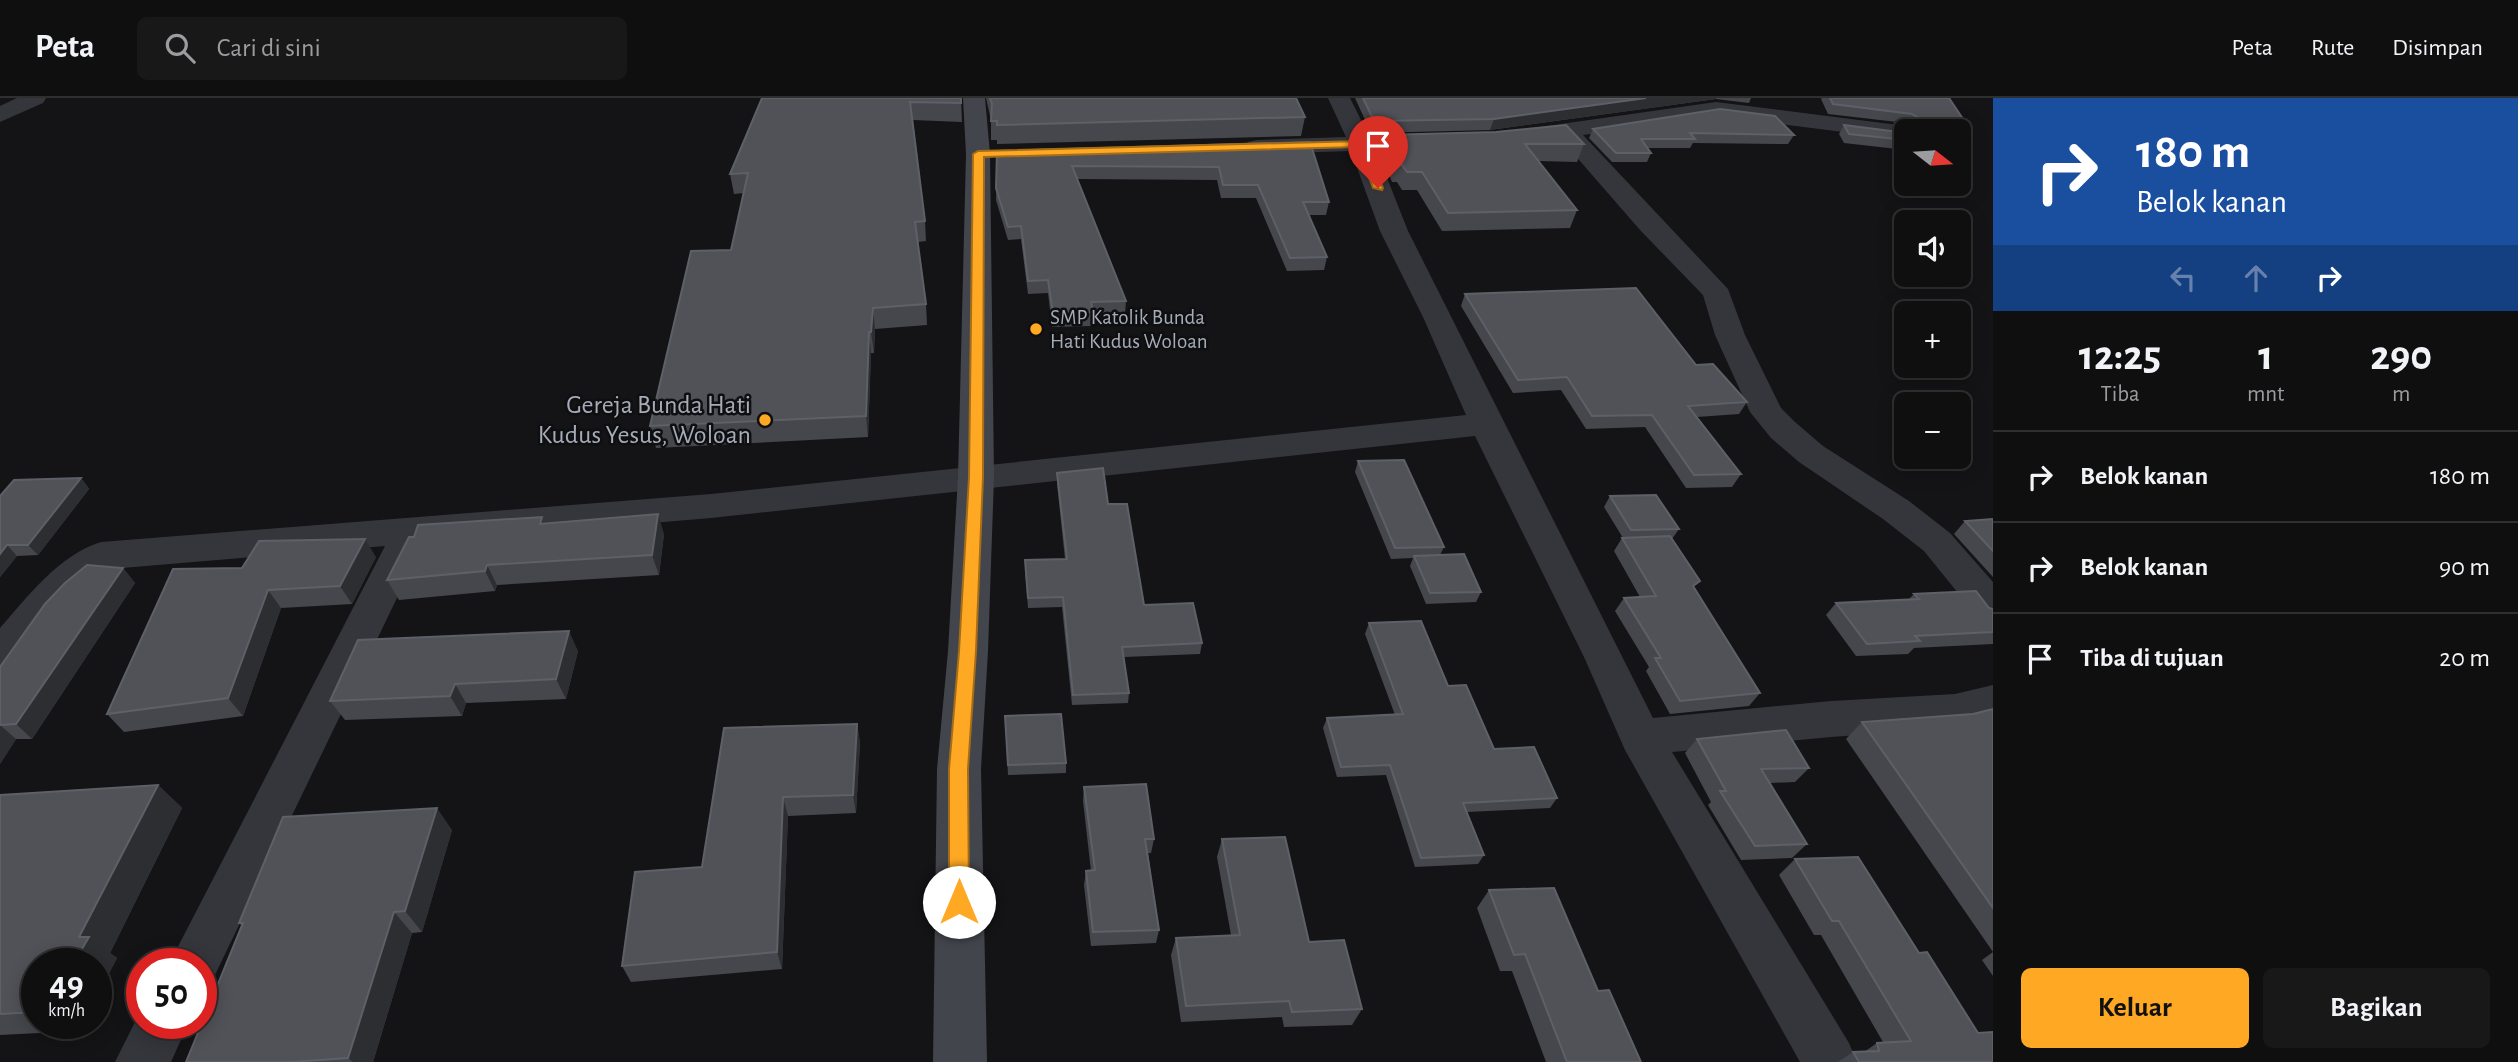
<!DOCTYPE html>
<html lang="id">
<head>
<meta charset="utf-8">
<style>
	:root { --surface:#0f0f10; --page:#181819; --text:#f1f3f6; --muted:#9b9c9f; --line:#2f2f30; --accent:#ffa824 }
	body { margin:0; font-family:"Alegreya Sans",sans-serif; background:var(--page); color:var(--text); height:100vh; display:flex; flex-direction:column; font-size:26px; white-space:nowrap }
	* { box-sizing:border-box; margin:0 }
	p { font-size:23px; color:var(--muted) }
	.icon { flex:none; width:38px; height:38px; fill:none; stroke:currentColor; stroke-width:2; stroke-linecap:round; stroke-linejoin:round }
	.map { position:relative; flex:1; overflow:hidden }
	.side { display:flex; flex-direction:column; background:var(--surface); width:525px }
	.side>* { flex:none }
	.banner { background:#1a4fa0; color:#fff; overflow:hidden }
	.needle { width:46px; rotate:107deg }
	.fabs { position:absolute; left:1894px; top:21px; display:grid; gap:14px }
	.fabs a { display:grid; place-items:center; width:77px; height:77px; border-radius:10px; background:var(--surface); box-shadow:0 4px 18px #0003,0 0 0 2px var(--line); font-size:35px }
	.speed { position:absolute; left:21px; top:850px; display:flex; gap:14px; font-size:35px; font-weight:700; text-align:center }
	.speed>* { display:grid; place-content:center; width:91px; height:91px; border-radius:50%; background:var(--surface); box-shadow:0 4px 18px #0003,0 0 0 2px var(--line); line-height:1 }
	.speed small { font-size:18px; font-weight:400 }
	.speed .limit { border:10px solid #d22; background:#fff; color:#111 }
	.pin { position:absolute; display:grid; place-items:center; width:60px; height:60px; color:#fff; margin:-72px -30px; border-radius:50% 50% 50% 0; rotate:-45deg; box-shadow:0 0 7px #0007 }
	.pin .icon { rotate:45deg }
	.me { position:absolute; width:77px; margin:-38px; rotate:0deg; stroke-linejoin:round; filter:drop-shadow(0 0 5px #0008) }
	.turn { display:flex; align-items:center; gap:24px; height:147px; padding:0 28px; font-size:32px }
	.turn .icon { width:91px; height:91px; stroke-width:2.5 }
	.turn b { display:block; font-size:49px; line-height:60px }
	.lanes { display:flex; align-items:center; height:66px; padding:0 28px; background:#0003; justify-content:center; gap:35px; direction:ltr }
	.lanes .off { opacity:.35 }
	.eta { display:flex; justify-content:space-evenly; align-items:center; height:119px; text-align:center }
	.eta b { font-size:42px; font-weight:700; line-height:49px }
	.primary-button { display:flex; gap:14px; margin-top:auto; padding:14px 28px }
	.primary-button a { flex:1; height:80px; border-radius:10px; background:var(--accent); color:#111; font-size:28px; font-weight:700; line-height:80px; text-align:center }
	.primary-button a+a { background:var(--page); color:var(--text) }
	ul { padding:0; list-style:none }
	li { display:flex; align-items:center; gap:21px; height:91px; padding:0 28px; border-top:2px solid var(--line) }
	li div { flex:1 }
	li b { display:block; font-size:26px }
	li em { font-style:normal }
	header { display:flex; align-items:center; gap:42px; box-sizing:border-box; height:98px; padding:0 35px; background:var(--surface); border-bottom:2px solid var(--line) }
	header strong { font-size:33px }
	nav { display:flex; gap:38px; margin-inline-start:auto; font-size:24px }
	.search { width:490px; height:63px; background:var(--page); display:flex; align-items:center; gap:18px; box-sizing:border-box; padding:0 24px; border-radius:10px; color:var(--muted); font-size:26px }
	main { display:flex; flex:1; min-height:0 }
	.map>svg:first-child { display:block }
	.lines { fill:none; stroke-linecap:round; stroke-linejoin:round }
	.street { fill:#35363c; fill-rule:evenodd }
	.secondary { fill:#43454c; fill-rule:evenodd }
	.wall { fill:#45474c }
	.shaded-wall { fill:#2d2e32 }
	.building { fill:#505258; stroke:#5d6067; stroke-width:2 }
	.route { fill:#ffa824; stroke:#a66d17; stroke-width:2 }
	.poi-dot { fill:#ffa824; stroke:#0f0f11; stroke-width:2.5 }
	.labels { text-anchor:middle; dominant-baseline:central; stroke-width:5; stroke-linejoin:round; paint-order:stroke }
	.far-poi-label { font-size:21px; fill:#a5acb8; stroke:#0f0f11; text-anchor:start }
	.poi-label { font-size:26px; fill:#a5acb8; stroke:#0f0f11; text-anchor:end }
</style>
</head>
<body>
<header>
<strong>Peta</strong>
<div class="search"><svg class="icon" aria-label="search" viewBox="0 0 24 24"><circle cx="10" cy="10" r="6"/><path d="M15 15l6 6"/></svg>Cari di sini</div>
<nav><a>Peta</a><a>Rute</a><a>Disimpan</a></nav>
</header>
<main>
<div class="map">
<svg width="1993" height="964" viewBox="0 0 1993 964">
	<rect width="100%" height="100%" fill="#141416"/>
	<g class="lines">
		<!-- street -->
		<g class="street">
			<path d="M 17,0 L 46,0 L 43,5 L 0,24 L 0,8 Z"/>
			<path d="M 1328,0 L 1350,0 L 1369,38 L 1391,40 L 1394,45 L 1391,50 L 1376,52 L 1408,133 L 1653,620 L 1831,603 L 1955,596 L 1993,587 L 1993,621 L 1955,630 L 1831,639 L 1672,654 L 1849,945 L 1857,964 L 1800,964 L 1625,652 L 1584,559 L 1475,338 L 711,420 L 424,444 L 212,883 L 201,888 L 201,866 L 169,866 L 385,448 L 110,471 L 73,501 L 14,568 L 0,573 L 0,530 C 28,498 59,457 101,444 L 711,396 L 1466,317 L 1423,219 L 1380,133 L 1351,53 L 1257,56 L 1248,54 L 1245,49 L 1248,44 L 1257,42 L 1346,39 Z"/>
			<path d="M 1716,4 L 1906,28 L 1917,33 L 1906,33 L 1906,42 L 1716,18 L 1583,37 L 1728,191 L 1745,237 L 1781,310 L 1795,324 L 1823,348 L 1909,403 L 1950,435 L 1993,484 L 1993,526 L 1979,521 L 1924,453 L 1883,421 L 1799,364 L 1771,340 L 1750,314 L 1715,237 L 1703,197 L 1640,132 L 1560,40 L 1519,46 L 1510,44 L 1507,39 L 1510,34 L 1519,32 Z"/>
			<path d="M 142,910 L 142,926 L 188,926 L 171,964 L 115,964 Z"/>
		</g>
		<!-- secondary -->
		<path class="secondary" d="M 963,0 L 985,0 L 990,56 L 994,379 L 988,553 L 981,671 L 987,964 L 933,964 L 937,671 L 948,553 L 958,379 L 966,56 Z"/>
	</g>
	<!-- wall -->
	<g class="wall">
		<path d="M 762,0 L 961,0 L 962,24 L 913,22 L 925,123 L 926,143 L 918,144 L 926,206 L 927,227 L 875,231 L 874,255 L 871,255 L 868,339 L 656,350 L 650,328 L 731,152 L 744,95 L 734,96 L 730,76 Z"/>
		<path d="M 986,0 L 1296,0 L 1305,19 L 1301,38 L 997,46 L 997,42 L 991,42 L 991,22 Z"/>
		<path d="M 1355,0 L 1751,0 L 1749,5 L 1716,1 L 1490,32 L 1371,35 Z"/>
		<path d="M 1822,0 L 1949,0 L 1965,24 L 1959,33 L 1910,33 L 1913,29 L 1906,25 L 1828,16 L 1821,1 Z"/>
		<path d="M 1844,27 L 1906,35 L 1906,52 L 1844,45 L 1839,36 Z"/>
		<path d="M 1593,31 L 1794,37 L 1788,46 L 1693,45 L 1690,50 L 1648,50 L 1651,55 L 1647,64 L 1612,64 L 1589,40 Z"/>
		<path d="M 1496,34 L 1584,46 L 1577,64 L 1539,63 L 1577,112 L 1570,130 L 1442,133 L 1417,92 L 1402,92 L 1397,84 L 1392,84 L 1380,55 L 1384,37 Z"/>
		<path d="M 1958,41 L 1963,48 L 1958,56 Z"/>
		<path d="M 1310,44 L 1329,104 L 1326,117 L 1308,117 L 1327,159 L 1324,172 L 1287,173 L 1256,100 L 1221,100 L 1217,82 L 1077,81 L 1126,203 L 1125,216 L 1093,217 L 1092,228 L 1052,229 L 1048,195 L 1028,196 L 1021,141 L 1008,142 L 996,102 L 997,53 Z"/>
		<path d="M 1465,196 L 1696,267 L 1747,304 L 1739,316 L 1697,319 L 1741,376 L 1732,389 L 1686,390 L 1645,329 L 1586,331 L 1561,292 L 1513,295 L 1461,208 Z"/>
		<path d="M 1358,363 L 1444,449 L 1440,457 L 1481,494 L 1476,504 L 1426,506 L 1410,468 L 1413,460 L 1391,461 L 1355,374 Z"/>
		<path d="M 1057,375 L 1108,406 L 1144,507 L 1202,545 L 1200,556 L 1124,559 L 1129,595 L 1128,605 L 1072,607 L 1062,509 L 1028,510 L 1025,472 L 1025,462 L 1065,461 L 1057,386 Z"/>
		<path d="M 81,380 L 89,391 L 38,457 L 17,458 L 0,479 L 0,398 Z"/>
		<path d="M 1610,398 L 1679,431 L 1672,441 L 1695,491 L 1760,595 L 1749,608 L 1670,616 L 1646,573 L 1649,569 L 1615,513 L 1624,500 L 1640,499 L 1614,453 L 1622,440 L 1623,440 L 1604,409 Z"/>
		<path d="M 1993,421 L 1993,479 L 1954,436 L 1965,423 Z"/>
		<path d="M 545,426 L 664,436 L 659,477 L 497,487 L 495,493 L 399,502 L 387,482 Z"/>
		<path d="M 376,459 L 352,506 L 281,510 L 243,618 L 124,634 L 107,616 L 242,470 Z"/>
		<path d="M 123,470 L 135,485 L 32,641 L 16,641 L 0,666 L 0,569 Z"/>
		<path d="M 1914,496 L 1993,511 L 1993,546 L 1914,550 L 1908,556 L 1856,558 L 1826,517 L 1836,505 L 1908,502 Z"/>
		<path d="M 1369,525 L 1448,588 L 1494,651 L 1557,700 L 1550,710 L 1467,714 L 1484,757 L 1478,766 L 1415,769 L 1386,677 L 1337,679 L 1323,630 L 1327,620 L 1395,617 L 1365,536 Z"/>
		<path d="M 578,553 L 566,601 L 466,605 L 462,618 L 345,622 L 330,603 Z"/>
		<path d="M 1993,611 L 1993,878 L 1982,862 L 1993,854 L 1846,641 L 1862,624 L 1973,616 Z"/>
		<path d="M 1005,618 L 1066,665 L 1066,675 L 1008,677 Z"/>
		<path d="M 857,626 L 860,645 L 856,715 L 788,718 L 782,871 L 631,884 L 622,868 L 702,769 Z"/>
		<path d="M 1697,641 L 1809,670 L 1795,684 L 1770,685 L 1807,746 L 1792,760 L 1741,762 L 1708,707 L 1711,704 L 1685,655 Z"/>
		<path d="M 158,687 L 182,710 L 110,855 L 117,860 L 96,900 L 96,866 L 37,866 L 37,926 L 83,926 L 79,933 L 0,937 L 0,697 Z"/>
		<path d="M 1084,689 L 1154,741 L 1151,755 L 1148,755 L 1159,832 L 1156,845 L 1091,848 L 1084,787 L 1086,773 L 1091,773 L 1083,703 Z"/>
		<path d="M 452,732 L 422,834 L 412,835 L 373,964 L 186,964 L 242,828 L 239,825 Z"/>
		<path d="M 1222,741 L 1309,844 L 1362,911 L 1352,927 L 1284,929 L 1282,919 L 1181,924 L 1171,857 L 1176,840 L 1231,837 L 1217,759 Z"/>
		<path d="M 1795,761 L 1919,855 L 1978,935 L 1993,964 L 1838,964 L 1853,954 L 1864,954 L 1877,945 L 1883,944 L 1821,837 L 1814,837 L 1779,777 Z"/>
		<path d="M 1489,792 L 1598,893 L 1641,964 L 1546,964 L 1512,873 L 1500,873 L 1477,810 Z"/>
	</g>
	<!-- shaded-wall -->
	<g class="shaded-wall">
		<path d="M 1646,0 L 1716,0 L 1716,1 L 1490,32 L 1494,21 Z"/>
		<path d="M 873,210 L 875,231 L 874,255 L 871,234 Z"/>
		<path d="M 869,234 L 871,255 L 868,339 L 866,318 Z"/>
		<path d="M 81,380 L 89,391 L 38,457 L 28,447 Z"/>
		<path d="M 658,416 L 664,436 L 659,477 L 652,457 Z"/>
		<path d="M 365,441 L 376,459 L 352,506 L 340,488 Z"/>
		<path d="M 7,447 L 17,458 L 0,479 L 0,456 Z"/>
		<path d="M 487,467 L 497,487 L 495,493 L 485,473 Z"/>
		<path d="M 123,470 L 135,485 L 32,641 L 16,626 Z"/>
		<path d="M 268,492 L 281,510 L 243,618 L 228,600 Z"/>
		<path d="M 569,533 L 578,553 L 566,601 L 556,581 Z"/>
		<path d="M 455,586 L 466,605 L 462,618 L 450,598 Z"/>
		<path d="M 857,626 L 860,645 L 856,715 L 853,697 Z"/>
		<path d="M 0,627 L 16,641 L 0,666 Z"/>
		<path d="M 158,687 L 182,710 L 110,855 L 117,860 L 96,900 L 96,866 L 73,866 L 79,839 Z"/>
		<path d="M 783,699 L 788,718 L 782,871 L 777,854 Z"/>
		<path d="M 437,710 L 452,732 L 422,834 L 405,813 Z"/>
		<path d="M 394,814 L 412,835 L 373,964 L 353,964 L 348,960 Z"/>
		<path d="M 66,926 L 83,926 L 79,933 Z"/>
	</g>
	<!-- building -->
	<g class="building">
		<path d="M 762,0 L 961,0 L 961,5 L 910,4 L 925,123 L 915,124 L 926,206 L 873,210 L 871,234 L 869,234 L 866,318 L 650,328 L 691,153 L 731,152 L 748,75 L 730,76 Z"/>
		<path d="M 990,0 L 1296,0 L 1305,19 L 997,27 L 997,23 L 991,23 L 992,6 Z"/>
		<path d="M 1363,0 L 1646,0 L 1494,21 L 1374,23 Z"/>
		<path d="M 1830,0 L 1949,0 L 1965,24 L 1945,21 L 1953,33 L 1912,33 L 1914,26 L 1923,26 L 1925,23 L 1912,16 L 1833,6 Z"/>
		<path d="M 1720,11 L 1775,18 L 1794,37 L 1690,35 L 1695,41 L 1641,41 L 1651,55 L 1616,55 L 1593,31 Z"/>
		<path d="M 1566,27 L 1584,46 L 1525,46 L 1577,112 L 1448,115 L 1422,74 L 1407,74 L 1402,67 L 1396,67 L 1384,37 L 1496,34 Z"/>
		<path d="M 1844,27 L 1906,35 L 1906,42 L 1849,36 Z"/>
		<path d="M 1958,41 L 1963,48 L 1958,47 Z"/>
		<path d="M 1310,44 L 1329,104 L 1303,104 L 1327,159 L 1290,160 L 1258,87 L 1223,87 L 1219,69 L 1072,68 L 1126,203 L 1091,204 L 1093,214 L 1053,216 L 1048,182 L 1028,183 L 1021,128 L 1008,129 L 996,90 L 997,53 Z"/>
		<path d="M 1636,190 L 1696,267 L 1713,266 L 1747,304 L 1688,308 L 1741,376 L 1694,377 L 1652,317 L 1592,318 L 1567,279 L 1518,282 L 1465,196 Z"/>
		<path d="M 1404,362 L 1444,449 L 1395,450 L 1358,363 Z"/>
		<path d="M 1103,370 L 1108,406 L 1127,406 L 1144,507 L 1193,505 L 1202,545 L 1122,549 L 1129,595 L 1073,597 L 1063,499 L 1028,500 L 1025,462 L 1067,461 L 1057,375 Z"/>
		<path d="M 81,380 L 28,447 L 7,447 L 0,456 L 0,398 L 14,382 Z"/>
		<path d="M 1656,397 L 1679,431 L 1631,432 L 1610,398 Z"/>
		<path d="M 658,416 L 652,457 L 487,467 L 485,473 L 387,482 L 409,439 L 414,439 L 418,427 L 542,419 L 540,426 Z"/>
		<path d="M 1993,421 L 1993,453 L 1965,423 Z"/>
		<path d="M 1670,438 L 1700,483 L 1693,488 L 1760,595 L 1680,603 L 1655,560 L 1661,560 L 1624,500 L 1656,498 L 1622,440 Z"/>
		<path d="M 365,441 L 340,488 L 268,492 L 228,600 L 107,616 L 173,471 L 242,470 L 259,443 Z"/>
		<path d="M 1464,456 L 1481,494 L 1430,495 L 1414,458 Z"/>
		<path d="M 87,467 L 123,470 L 16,626 L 0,627 L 0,569 L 45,506 L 65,485 Z"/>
		<path d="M 1976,493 L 1989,510 L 1993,511 L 1993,534 L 1915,538 L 1920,543 L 1867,546 L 1836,505 L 1919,501 L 1914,496 Z"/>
		<path d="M 1421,523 L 1448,588 L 1466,587 L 1494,651 L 1534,649 L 1557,700 L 1463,705 L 1484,757 L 1421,760 L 1390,667 L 1341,669 L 1327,620 L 1403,616 L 1369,525 Z"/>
		<path d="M 569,533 L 556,581 L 455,586 L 450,598 L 330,603 L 358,542 Z"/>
		<path d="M 1993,611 L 1993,810 L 1862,624 L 1973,616 Z"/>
		<path d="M 1061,616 L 1066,665 L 1008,667 L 1005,618 Z"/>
		<path d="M 857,626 L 853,697 L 783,699 L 777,854 L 622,868 L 635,774 L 702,769 L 724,630 Z"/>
		<path d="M 1786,632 L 1809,670 L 1761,671 L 1807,746 L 1755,748 L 1720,693 L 1726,693 L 1697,641 Z"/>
		<path d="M 1146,686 L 1154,741 L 1145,741 L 1159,832 L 1093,834 L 1086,773 L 1095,772 L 1084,689 Z"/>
		<path d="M 158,687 L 79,839 L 89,839 L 73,866 L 37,866 L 37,914 L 0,916 L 0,697 Z"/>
		<path d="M 437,710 L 405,813 L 394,814 L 348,960 L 292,964 L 186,964 L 243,825 L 239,825 L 283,719 Z"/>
		<path d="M 1285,739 L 1309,844 L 1344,842 L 1362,911 L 1292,914 L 1289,903 L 1186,908 L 1176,840 L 1240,837 L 1222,741 Z"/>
		<path d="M 1858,759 L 1919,855 L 1927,854 L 1978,935 L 1993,934 L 1993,964 L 1859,964 L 1853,954 L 1879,953 L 1877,945 L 1911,943 L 1839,823 L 1832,823 L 1795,761 Z"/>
		<path d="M 1554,790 L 1598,893 L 1609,892 L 1641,964 L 1567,964 L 1525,856 L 1514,857 L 1489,792 Z"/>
	</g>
	<!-- route -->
	<path class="route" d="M 1361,43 L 1366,46 L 1383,90 L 1382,92 L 1373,90 L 1357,49 L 984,59 L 983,379 L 976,553 L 968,671 L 969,804 L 967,811 L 959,814 L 952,811 L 949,804 L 949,671 L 959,553 L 969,379 L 973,56 L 978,53 Z"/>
	<!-- markers -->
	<g class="poi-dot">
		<circle cx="1036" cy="231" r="7"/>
		<circle cx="765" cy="322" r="7"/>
	</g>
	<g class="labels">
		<!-- far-poi labels -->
		<g class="far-poi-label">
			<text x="1050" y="219">SMP Katolik Bunda<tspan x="1050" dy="24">Hati Kudus Woloan</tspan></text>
		</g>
		<!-- poi labels -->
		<g class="poi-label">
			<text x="751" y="307">Gereja Bunda Hati<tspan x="751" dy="30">Kudus Yesus, Woloan</tspan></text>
		</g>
	</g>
</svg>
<div class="fabs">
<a><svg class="needle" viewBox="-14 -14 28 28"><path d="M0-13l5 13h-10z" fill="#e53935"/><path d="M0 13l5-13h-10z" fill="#9b9c9f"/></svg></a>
<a><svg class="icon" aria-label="sound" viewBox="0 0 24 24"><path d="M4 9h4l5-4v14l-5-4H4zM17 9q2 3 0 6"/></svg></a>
<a>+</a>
<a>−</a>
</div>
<div class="speed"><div>49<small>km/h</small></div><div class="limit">50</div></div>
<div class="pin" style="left:1378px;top:90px;background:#d93025"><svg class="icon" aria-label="arrive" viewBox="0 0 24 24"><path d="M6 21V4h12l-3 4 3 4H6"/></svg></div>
<svg class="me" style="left:959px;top:804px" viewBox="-20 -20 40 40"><circle r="19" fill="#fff"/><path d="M0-13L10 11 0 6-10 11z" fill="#ffa824"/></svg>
</div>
<section class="side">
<div class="banner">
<div class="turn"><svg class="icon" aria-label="right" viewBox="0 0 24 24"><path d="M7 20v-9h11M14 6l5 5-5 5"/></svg><div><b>180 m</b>Belok kanan</div></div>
<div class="lanes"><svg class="icon off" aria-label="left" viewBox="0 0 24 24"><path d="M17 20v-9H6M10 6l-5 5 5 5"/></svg><svg class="icon off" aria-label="ahead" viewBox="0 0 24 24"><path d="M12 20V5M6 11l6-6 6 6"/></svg><svg class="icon" aria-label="right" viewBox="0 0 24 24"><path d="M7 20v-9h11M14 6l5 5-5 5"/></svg></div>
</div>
<div class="eta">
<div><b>12:25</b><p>Tiba</p></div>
<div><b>1</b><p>mnt</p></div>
<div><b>290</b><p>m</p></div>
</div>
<ul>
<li><svg class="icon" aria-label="right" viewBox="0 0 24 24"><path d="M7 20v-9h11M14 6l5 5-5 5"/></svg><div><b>Belok kanan</b></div><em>180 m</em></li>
<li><svg class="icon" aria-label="right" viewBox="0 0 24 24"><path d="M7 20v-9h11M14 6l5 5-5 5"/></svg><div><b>Belok kanan</b></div><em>90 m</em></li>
<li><svg class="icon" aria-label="arrive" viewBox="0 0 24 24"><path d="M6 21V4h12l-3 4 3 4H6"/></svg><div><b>Tiba di tujuan</b></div><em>20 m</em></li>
</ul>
<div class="primary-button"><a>Keluar</a><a>Bagikan</a></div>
</section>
</main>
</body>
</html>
